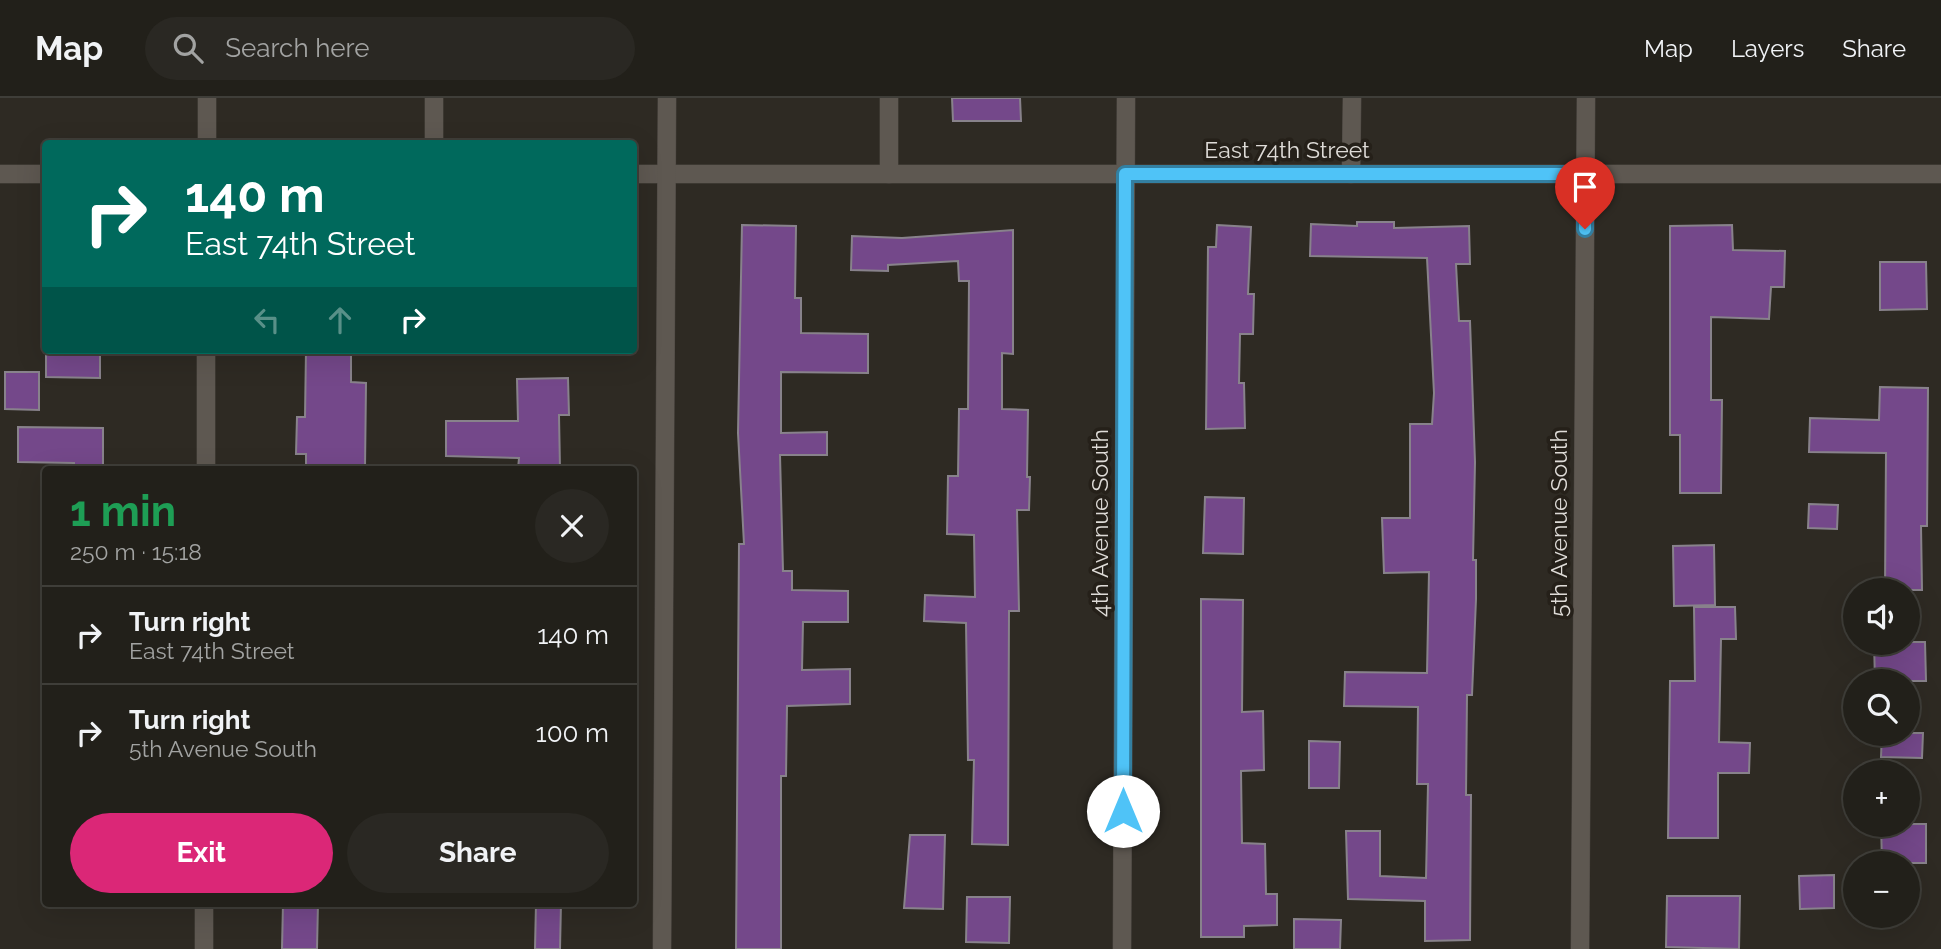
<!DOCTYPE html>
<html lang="en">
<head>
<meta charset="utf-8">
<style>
	:root { --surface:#22201a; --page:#2a2823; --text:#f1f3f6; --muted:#a2a3a2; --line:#3f3e39; --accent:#db2777 }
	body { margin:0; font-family:Raleway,sans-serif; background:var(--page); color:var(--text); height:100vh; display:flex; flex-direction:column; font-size:26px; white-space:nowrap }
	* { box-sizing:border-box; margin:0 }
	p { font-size:23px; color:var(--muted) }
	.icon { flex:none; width:38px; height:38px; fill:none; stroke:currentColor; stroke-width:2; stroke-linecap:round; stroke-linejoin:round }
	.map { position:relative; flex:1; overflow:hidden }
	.side { position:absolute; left:42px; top:368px; width:595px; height:441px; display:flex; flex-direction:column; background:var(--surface); border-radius:7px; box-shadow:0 7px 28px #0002,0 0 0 2px var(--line) }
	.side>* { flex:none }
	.banner { position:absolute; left:42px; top:42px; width:595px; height:214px; border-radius:7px; box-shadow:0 7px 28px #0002,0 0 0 2px var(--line); background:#00695c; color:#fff; overflow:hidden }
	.controls { position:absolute; left:1843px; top:480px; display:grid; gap:14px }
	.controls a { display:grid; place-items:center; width:77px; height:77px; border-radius:50%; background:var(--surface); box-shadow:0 7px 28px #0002,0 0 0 2px var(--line); font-size:35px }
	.pin { position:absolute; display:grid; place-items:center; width:60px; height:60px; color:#fff; margin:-72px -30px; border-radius:50% 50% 50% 0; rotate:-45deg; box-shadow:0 0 7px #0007 }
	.pin .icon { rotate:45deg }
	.me { position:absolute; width:77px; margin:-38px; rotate:0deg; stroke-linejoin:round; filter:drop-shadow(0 0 5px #0008) }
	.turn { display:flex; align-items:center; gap:24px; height:147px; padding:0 28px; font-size:32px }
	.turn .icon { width:91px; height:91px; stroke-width:2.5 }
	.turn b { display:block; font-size:49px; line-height:60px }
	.lanes { display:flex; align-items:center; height:66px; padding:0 28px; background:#0003; justify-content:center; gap:35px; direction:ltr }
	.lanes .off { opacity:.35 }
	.round { display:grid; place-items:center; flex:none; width:74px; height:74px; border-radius:37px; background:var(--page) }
	.head { display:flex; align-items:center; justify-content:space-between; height:119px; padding:0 28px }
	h1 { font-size:42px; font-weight:700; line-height:52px; color:#1e9e55 }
	.action { display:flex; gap:14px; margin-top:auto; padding:14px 28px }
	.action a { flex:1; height:80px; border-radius:42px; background:var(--accent); color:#fff; font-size:28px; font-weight:700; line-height:80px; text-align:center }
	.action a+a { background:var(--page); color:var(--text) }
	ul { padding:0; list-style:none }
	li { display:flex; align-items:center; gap:21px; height:98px; padding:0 28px; border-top:2px solid var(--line) }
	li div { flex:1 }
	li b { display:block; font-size:26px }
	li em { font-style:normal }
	header { display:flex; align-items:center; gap:42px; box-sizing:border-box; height:98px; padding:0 35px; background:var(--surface); border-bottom:2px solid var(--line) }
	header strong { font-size:33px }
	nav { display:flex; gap:38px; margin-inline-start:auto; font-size:24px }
	.search { width:490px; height:63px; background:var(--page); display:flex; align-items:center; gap:18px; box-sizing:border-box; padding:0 24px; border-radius:38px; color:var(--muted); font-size:26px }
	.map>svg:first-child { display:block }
	.building { fill:#74488a; stroke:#88828b; stroke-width:2 }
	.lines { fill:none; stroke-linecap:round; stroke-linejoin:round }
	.service-casing { stroke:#4b4641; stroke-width:19 }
	.minor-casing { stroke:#4b4641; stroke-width:19 }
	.service { stroke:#5e5851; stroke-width:18 }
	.minor { stroke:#5e5851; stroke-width:18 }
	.route-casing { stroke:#337fa1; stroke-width:18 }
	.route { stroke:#4fc3f7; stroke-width:12 }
	.labels { text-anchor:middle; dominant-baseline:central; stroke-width:7; stroke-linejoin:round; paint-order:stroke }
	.street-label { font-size:23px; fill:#dedbd7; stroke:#252019 }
</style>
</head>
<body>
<header>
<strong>Map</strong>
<div class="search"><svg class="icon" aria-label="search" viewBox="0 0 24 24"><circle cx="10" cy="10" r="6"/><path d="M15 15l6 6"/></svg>Search here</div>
<nav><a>Map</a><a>Layers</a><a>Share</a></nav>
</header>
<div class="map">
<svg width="1941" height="851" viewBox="0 0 1941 851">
	<rect width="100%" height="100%" fill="#2e2a23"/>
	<!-- building -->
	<g class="building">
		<path d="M 952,0 L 1020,0 L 1021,23 L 953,23 Z"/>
		<path d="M 1357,124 L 1394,124 L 1394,130 L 1469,128 L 1470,166 L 1456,166 L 1459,223 L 1470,223 L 1475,364 L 1473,462 L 1476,462 L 1476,501 L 1472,597 L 1467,597 L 1466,697 L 1471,697 L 1470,842 L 1425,843 L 1425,803 L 1348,801 L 1346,733 L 1380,733 L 1380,778 L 1426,780 L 1428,686 L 1417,686 L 1418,609 L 1344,608 L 1345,574 L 1427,575 L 1429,474 L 1384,475 L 1382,420 L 1410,420 L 1410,326 L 1432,326 L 1434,295 L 1427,160 L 1310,158 L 1311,126 L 1357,128 Z"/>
		<path d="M 742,127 L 796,128 L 795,200 L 801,200 L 801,235 L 868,236 L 868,275 L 781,274 L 781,335 L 827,334 L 827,357 L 780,357 L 783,473 L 792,473 L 792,492 L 848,493 L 848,524 L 803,524 L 802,572 L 850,571 L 850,606 L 787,608 L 786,678 L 781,678 L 781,851 L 736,851 L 739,446 L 744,446 L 738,335 Z"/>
		<path d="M 1217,127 L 1251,129 L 1248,196 L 1254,196 L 1253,236 L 1240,236 L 1239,285 L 1244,285 L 1245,330 L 1206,331 L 1208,149 L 1216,149 Z"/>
		<path d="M 1732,127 L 1733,152 L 1785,153 L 1784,189 L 1771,189 L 1769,221 L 1711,219 L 1711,302 L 1722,302 L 1721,395 L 1680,395 L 1680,337 L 1670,337 L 1670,128 Z"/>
		<path d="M 1013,132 L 1013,256 L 1002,255 L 1002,311 L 1028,312 L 1027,379 L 1030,379 L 1029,412 L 1017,412 L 1019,513 L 1009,513 L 1008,747 L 972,746 L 974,662 L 968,662 L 966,525 L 924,523 L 925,497 L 975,499 L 974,437 L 947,436 L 948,378 L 958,378 L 959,311 L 968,311 L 969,183 L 959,183 L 958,163 L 888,167 L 888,173 L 851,172 L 852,138 L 902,140 Z"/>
		<path d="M 1880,164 L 1926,164 L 1927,211 L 1880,212 Z"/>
		<path d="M 46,252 L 100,252 L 100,280 L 46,279 Z"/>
		<path d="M 306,252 L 351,252 L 351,284 L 366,285 L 365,371 L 306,371 L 306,356 L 296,356 L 297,319 L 305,319 Z"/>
		<path d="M 5,274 L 39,274 L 39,312 L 5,311 Z"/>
		<path d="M 568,280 L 569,317 L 559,317 L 560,371 L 518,371 L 519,360 L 446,358 L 446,323 L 518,323 L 517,281 Z"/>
		<path d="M 1880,289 L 1928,290 L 1927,428 L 1921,428 L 1922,492 L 1885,492 L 1886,355 L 1809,354 L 1810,320 L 1879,322 Z"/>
		<path d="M 18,329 L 103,330 L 103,371 L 74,371 L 74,365 L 18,364 Z"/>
		<path d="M 1205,399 L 1244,400 L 1243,456 L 1203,455 Z"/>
		<path d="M 1809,406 L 1838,407 L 1837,431 L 1808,430 Z"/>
		<path d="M 1714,447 L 1715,507 L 1674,508 L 1673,448 Z"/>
		<path d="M 1201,501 L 1243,502 L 1242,614 L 1263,613 L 1264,672 L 1241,673 L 1242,745 L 1265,746 L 1266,796 L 1277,796 L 1277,827 L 1244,828 L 1244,839 L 1201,839 Z"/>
		<path d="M 1694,509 L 1735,509 L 1736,541 L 1721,541 L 1719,644 L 1750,645 L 1749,675 L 1718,675 L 1718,740 L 1668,740 L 1670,583 L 1695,583 Z"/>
		<path d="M 1874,544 L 1925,544 L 1926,583 L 1875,583 Z"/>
		<path d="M 1882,635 L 1923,635 L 1922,660 L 1881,659 Z"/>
		<path d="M 1309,643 L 1340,644 L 1339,690 L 1309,690 Z"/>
		<path d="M 1881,726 L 1926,726 L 1926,765 L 1882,765 Z"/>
		<path d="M 910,737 L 945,737 L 943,811 L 904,810 Z"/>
		<path d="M 1834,777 L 1834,810 L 1800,811 L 1799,778 Z"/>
		<path d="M 1667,798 L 1740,798 L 1739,851 L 1666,849 Z"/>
		<path d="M 967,799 L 1010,799 L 1009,845 L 966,844 Z"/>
		<path d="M 283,805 L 318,805 L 317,851 L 282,851 Z"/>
		<path d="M 536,805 L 561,805 L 560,851 L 535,851 Z"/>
		<path d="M 1294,821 L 1341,822 L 1340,851 L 1294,851 Z"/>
	</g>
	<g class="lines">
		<defs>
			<g id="service">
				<path d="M 434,46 L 434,0"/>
				<path d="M 889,76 L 889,0"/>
				<path d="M 1351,76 L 1352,0"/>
			</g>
			<g id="minor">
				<path d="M 207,46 L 207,0"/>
				<path d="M 0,76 L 46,76"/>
				<path d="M 634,76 L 1941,76"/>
				<path d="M 206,371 L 206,252"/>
				<path d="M 204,851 L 204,805"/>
				<path d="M 662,851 L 667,0"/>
				<path d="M 1122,851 L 1126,0"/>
				<path d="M 1580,851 L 1586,0"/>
			</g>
		</defs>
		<!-- service casing -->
		<use href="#service" class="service-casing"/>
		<!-- minor casing -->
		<use href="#minor" class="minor-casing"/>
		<!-- service -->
		<use href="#service" class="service"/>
		<!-- minor -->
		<use href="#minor" class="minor"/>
	</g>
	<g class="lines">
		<defs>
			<path id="route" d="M 1123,713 L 1125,76 L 1585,76 L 1585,131"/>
		</defs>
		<!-- route casing -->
		<use href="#route" class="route-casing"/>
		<!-- route -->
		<use href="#route" class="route"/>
	</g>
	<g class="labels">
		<!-- street labels -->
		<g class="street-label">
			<text x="1287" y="51">East 74th Street</text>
			<text transform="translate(1099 425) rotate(-90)">4th Avenue South</text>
			<text transform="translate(1558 425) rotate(-90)">5th Avenue South</text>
		</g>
	</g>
</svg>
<div class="controls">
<a><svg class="icon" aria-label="sound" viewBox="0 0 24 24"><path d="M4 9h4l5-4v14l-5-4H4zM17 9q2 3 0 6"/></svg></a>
<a><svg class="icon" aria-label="search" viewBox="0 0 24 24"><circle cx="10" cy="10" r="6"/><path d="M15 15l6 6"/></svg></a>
<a>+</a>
<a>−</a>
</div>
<div class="pin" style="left:1585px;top:131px;background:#d93025"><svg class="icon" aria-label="arrive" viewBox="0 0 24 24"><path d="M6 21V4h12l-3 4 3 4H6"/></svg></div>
<svg class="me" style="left:1123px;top:713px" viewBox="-20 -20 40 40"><circle r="19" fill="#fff"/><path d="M0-13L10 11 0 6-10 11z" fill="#4fc3f7"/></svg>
<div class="banner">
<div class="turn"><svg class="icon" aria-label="right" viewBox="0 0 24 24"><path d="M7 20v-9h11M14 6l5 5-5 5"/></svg><div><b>140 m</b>East 74th Street</div></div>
<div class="lanes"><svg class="icon off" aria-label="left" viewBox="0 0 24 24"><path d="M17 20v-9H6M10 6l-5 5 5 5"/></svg><svg class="icon off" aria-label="ahead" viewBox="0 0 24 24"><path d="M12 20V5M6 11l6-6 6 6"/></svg><svg class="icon" aria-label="right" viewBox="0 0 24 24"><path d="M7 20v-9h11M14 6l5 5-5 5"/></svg></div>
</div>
<section class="side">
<div class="head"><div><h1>1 min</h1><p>250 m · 15:18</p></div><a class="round"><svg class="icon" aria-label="close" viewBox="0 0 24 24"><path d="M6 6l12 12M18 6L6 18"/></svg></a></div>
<ul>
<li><svg class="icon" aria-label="right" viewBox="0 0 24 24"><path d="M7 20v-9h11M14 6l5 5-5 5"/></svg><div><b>Turn right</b><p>East 74th Street</p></div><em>140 m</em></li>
<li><svg class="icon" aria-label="right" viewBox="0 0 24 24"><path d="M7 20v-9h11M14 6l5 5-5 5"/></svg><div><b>Turn right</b><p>5th Avenue South</p></div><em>100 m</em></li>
</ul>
<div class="action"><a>Exit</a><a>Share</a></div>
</section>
</div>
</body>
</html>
